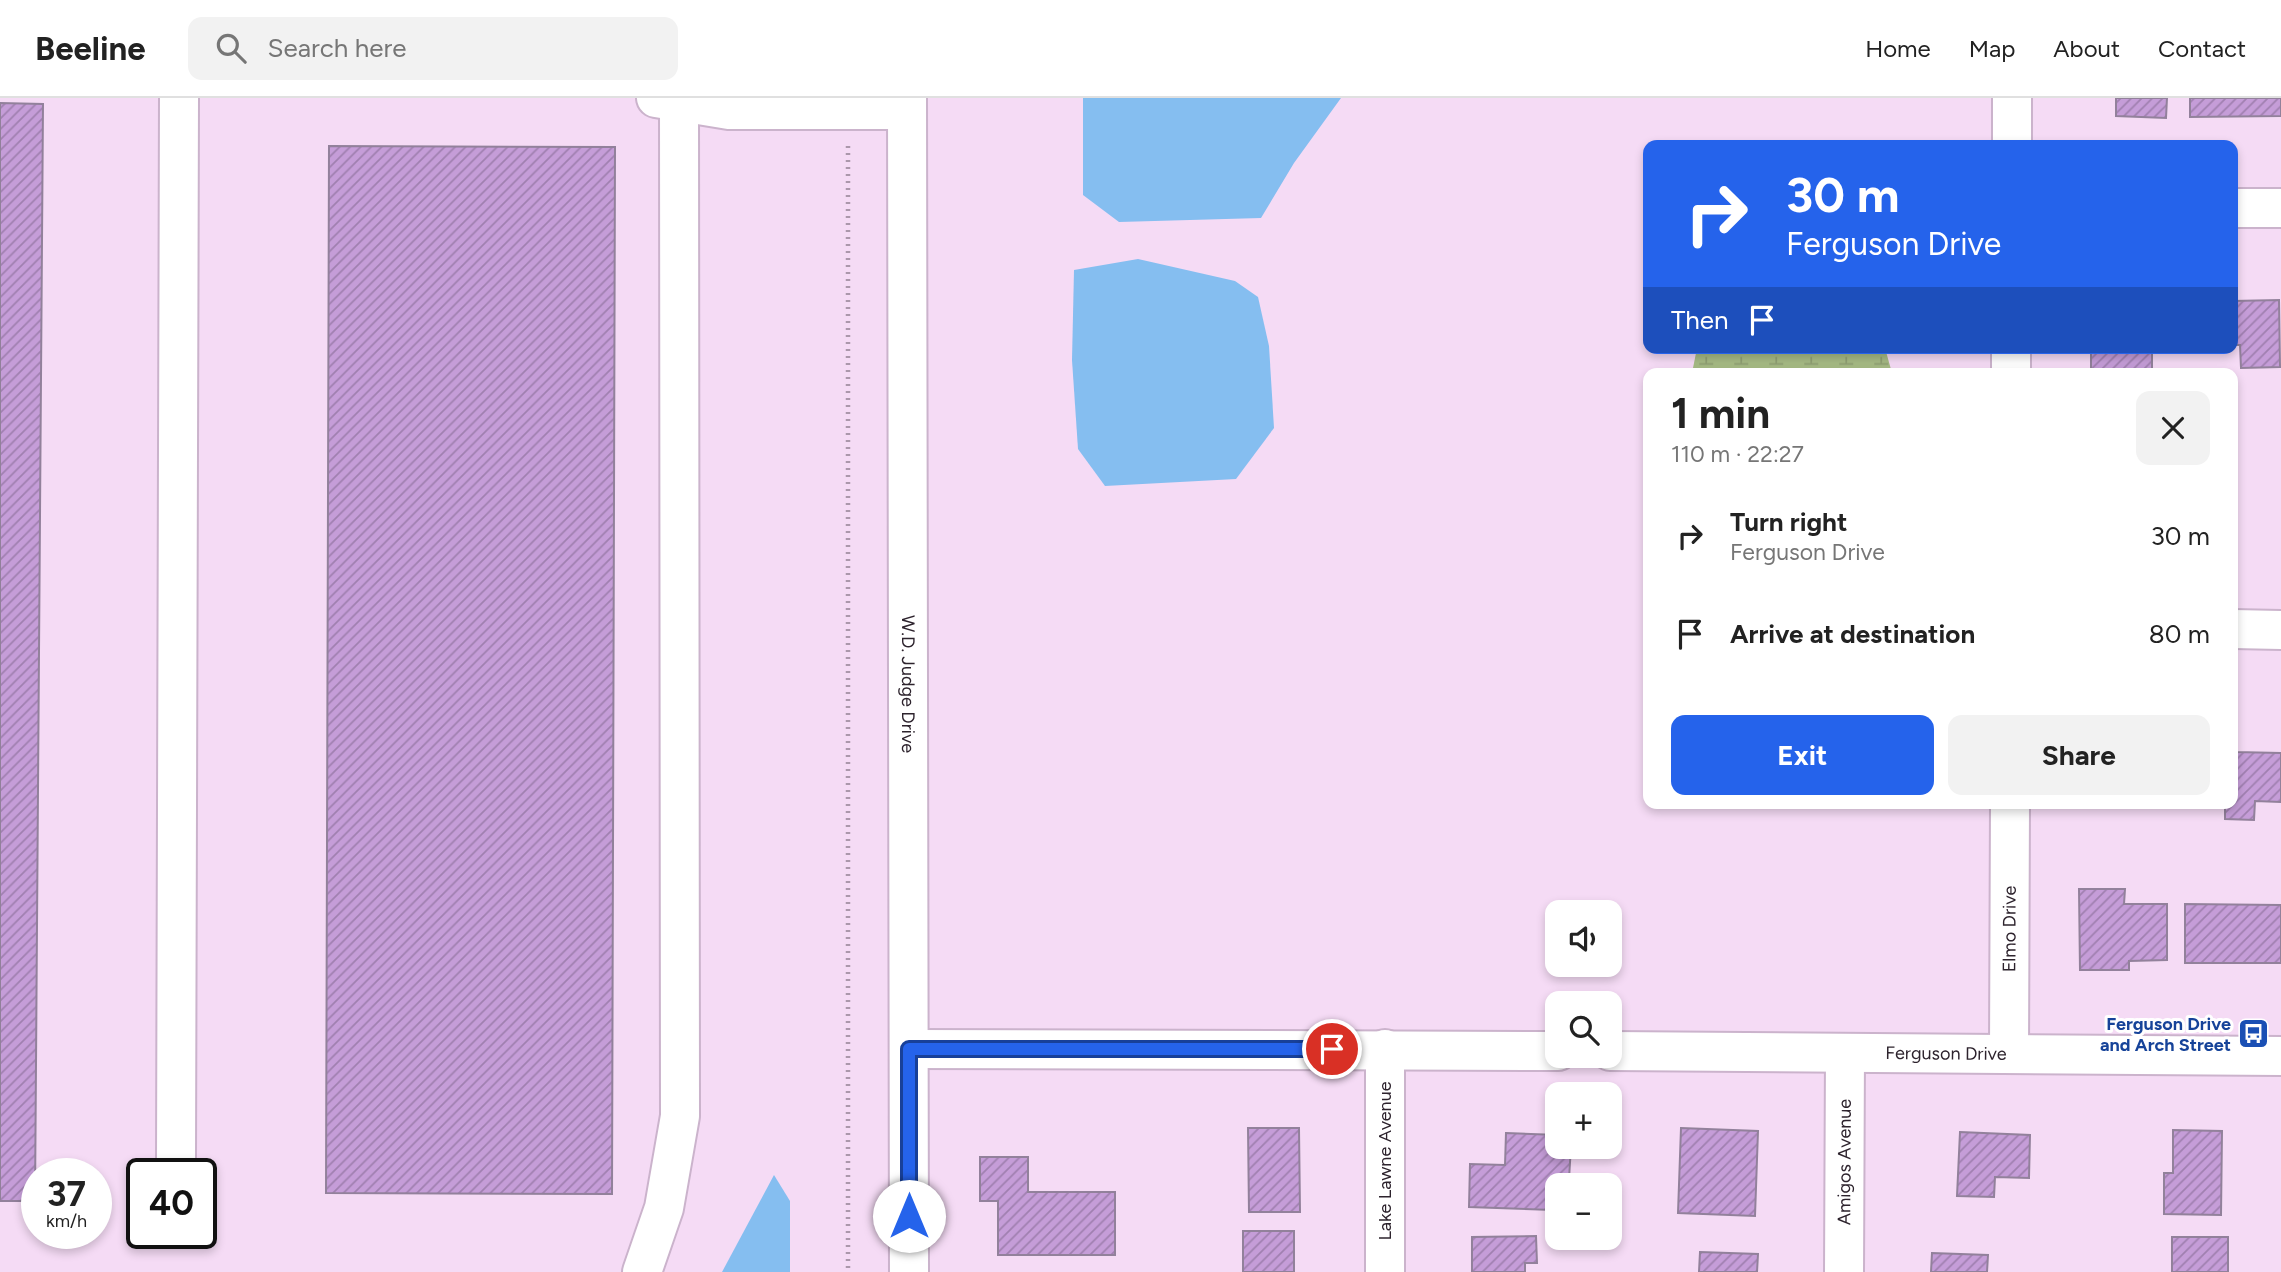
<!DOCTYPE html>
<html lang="en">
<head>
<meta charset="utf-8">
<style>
	:root { --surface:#fff; --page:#f2f2f2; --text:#222; --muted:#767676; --line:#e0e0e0; --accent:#2563eb }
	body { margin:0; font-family:Figtree,sans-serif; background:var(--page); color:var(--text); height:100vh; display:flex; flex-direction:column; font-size:26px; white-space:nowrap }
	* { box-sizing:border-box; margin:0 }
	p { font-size:23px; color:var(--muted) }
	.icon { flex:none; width:38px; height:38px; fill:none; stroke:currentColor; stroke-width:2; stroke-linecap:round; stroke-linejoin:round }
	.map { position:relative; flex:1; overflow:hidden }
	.details { position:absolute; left:1643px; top:270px; width:595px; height:441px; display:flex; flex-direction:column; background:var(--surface); border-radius:14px; box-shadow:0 4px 10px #0003 }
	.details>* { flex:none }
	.hud { position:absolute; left:1643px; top:42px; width:595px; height:214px; border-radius:14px; box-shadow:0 4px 10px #0003; background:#2563eb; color:#fff; overflow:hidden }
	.buttons { position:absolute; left:1545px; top:802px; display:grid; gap:14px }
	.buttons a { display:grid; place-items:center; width:77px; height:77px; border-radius:14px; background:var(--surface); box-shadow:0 4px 10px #0003; font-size:35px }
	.speed { position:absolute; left:21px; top:1060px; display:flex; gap:14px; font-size:35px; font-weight:700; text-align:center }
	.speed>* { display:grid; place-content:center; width:91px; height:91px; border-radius:50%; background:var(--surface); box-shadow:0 4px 10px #0003; line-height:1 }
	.speed small { font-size:18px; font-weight:400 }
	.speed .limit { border:4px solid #111; border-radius:10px; background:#fff; color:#111 }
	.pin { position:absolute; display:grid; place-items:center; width:60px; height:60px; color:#fff; margin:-30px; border:4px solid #fff; border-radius:50%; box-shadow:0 2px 7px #0007 }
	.me { position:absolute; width:77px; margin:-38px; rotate:0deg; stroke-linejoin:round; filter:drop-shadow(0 0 5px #0008) }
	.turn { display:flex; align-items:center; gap:24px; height:147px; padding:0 28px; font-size:32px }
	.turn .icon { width:91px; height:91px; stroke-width:2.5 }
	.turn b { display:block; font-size:49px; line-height:60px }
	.then { display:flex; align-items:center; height:66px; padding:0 28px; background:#0003; gap:14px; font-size:26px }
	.round { display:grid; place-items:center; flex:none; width:74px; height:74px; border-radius:14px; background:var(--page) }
	.head { display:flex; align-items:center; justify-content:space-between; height:119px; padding:0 28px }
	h1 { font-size:42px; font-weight:700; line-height:52px }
	.primary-button { display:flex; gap:14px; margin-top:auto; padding:14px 28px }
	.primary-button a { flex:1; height:80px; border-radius:14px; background:var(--accent); color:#fff; font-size:28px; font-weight:700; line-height:80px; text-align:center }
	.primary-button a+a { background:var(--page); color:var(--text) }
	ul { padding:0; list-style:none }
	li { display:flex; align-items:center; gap:21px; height:98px; padding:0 28px }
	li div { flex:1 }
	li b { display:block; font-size:26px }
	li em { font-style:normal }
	header { display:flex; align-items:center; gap:42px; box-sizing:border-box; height:98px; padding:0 35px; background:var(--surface); border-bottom:2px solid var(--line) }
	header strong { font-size:33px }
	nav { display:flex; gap:38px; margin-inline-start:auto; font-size:24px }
	.search { width:490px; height:63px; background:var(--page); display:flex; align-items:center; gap:18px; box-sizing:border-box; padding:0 24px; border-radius:14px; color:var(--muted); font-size:26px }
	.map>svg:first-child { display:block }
	.wetland { fill:url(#wetland-marsh) }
	.water { fill:#85bef0 }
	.building { fill:url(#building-hatch); stroke:#92819b; stroke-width:2 }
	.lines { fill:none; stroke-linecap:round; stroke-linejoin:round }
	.minor-casing { stroke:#cbb3cc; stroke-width:42 }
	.path { stroke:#ab97ab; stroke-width:4.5; stroke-dasharray:2 5; stroke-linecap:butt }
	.minor { stroke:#fff; stroke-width:38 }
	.route-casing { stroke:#184099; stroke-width:18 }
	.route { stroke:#2563eb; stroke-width:12 }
	.labels { text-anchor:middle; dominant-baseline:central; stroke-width:6; stroke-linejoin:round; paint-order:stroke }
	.street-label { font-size:18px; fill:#2d232d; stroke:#fff }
	.transit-label { font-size:18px; font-weight:bold; fill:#164399; stroke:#fff; text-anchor:end }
</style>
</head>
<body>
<header>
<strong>Beeline</strong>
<div class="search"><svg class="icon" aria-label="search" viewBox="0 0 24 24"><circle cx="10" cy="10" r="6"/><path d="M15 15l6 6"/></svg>Search here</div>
<nav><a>Home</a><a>Map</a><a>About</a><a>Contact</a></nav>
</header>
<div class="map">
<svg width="2281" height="1174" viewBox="0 0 2281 1174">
	<defs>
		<pattern id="wetland-marsh" width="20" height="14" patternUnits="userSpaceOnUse" patternTransform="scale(1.75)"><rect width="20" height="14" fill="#a7bb85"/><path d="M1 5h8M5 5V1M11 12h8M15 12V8" fill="none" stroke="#90a073"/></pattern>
		<pattern id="building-hatch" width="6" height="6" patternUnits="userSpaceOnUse" patternTransform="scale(1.75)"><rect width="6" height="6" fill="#c59dd8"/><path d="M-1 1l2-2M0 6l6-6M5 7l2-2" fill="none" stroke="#a080b0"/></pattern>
	</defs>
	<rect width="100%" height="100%" fill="#f5dbf5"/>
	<!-- wetland -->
	<path class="wetland" d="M 1697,250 L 1885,250 L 1892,275 L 1692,275 Z"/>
	<!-- water -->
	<g class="water">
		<path d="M 1083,0 L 1341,0 L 1294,65 L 1261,120 L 1119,124 L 1083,97 Z"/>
		<path d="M 1138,161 L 1235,183 L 1258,199 L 1269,248 L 1274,330 L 1236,381 L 1105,388 L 1078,351 L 1072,262 L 1074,172 Z"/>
		<path d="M 774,1077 L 790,1103 L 790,1174 L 722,1174 Z"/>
	</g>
	<!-- building -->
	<g class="building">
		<path d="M 2116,0 L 2167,0 L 2166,20 L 2116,18 Z"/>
		<path d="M 2190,0 L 2281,0 L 2281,18 L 2190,19 Z"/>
		<path d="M 0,5 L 43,6 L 35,1103 L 0,1103 Z"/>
		<path d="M 329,48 L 615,49 L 612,1096 L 326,1095 Z"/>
		<path d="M 2279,202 L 2280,269 L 2241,270 L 2240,247 L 2233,247 L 2233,203 Z"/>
		<rect x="2091" y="250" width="61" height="25"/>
		<path d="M 2233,629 L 2237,629 L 2236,654 L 2281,655 L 2281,704 L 2255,703 L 2254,722 L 2225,721 L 2225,705 L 2233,705 Z"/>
		<path d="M 2079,791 L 2125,791 L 2124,806 L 2167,806 L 2167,862 L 2129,863 L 2129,872 L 2080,872 Z"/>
		<path d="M 2185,806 L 2281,807 L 2281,865 L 2185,865 Z"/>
		<path d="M 1248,1030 L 1299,1030 L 1300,1114 L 1249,1114 Z"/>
		<path d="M 1681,1030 L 1758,1033 L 1755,1118 L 1678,1115 Z"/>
		<path d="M 2173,1032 L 2222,1033 L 2221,1117 L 2164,1116 L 2164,1075 L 2173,1075 Z"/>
		<path d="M 1960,1034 L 2030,1037 L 2029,1080 L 1995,1079 L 1994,1099 L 1957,1098 Z"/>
		<path d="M 1506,1035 L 1558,1037 L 1558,1048 L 1571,1048 L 1569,1081 L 1553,1081 L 1552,1112 L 1469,1109 L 1470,1066 L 1505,1067 Z"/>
		<path d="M 980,1059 L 1028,1059 L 1028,1094 L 1115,1094 L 1115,1157 L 998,1157 L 998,1103 L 980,1103 Z"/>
		<rect x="1243" y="1133" width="51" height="41"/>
		<path d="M 1536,1138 L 1537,1165 L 1525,1165 L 1525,1174 L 1472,1174 L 1472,1139 Z"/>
		<rect x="2172" y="1139" width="56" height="35"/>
		<path d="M 1700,1154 L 1758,1156 L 1757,1174 L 1699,1174 Z"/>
		<path d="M 1932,1155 L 1988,1157 L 1987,1174 L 1931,1174 Z"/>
	</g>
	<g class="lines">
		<defs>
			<g id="minor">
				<path d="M 656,0 L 729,12 L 907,12"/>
				<path id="s1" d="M 907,0 L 909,1174"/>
				<path d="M 2012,47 L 2012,0"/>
				<path d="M 2233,110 L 2281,110"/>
				<path d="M 2011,275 L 2011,250"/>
				<path d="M 2233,531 L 2281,532"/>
				<path d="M 909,951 L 1558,953"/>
				<path id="s2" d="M 1610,953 L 2281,958"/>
				<path id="s3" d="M 2009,955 L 2010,705"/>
				<path d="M 176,1063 L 179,0"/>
				<path d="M 642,1174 L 664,1110 L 680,1018 L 679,4"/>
				<path d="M 1385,1174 L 1385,951"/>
				<path id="s4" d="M 1844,1174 L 1845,955"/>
			</g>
		</defs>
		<!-- minor casing -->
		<use href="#minor" class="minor-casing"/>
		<!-- path -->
		<path class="path" d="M 848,48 L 848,1174"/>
		<!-- minor -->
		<use href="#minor" class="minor"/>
	</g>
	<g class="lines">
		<defs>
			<path id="route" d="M 909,1118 L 909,951 L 1332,951"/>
		</defs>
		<!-- route casing -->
		<use href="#route" class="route-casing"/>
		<!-- route -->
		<use href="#route" class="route"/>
	</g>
	<!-- icons -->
	<defs>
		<symbol id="bus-square" viewBox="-11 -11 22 22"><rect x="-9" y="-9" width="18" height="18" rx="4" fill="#1a4fb4" stroke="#fff"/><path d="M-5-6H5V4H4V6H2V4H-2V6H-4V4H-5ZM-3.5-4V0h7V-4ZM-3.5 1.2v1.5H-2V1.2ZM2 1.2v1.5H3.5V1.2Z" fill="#fff"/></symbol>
	</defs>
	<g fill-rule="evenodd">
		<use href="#bus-square" x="2236" y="918" width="35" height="35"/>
	</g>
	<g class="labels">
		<!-- street labels -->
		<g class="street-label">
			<text stroke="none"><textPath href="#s1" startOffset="586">W.D. Judge Drive</textPath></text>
			<text stroke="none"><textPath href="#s3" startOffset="124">Elmo Drive</textPath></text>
			<text stroke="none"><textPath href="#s2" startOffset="336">Ferguson Drive</textPath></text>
			<text transform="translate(1385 1063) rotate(-90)">Lake Lawne Avenue</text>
			<text stroke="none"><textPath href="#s4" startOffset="110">Amigos Avenue</textPath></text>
		</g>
		<!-- transit labels -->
		<g class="transit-label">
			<text x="2231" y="926">Ferguson Drive<tspan x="2231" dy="21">and Arch Street</tspan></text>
		</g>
	</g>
</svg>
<div class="buttons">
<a><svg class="icon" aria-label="sound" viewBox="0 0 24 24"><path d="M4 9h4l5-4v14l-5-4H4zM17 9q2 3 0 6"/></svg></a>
<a><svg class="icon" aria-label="search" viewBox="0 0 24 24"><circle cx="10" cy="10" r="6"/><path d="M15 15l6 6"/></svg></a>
<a>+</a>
<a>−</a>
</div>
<div class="speed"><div>37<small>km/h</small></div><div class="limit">40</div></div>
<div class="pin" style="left:1332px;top:951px;background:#d93025"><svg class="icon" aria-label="arrive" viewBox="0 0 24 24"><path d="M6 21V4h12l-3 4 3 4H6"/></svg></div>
<svg class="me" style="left:909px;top:1118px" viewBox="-20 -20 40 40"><circle r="19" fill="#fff"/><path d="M0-13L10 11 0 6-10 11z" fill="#2563eb"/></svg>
<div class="hud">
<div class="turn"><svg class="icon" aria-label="right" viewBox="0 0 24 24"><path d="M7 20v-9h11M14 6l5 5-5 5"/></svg><div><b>30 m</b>Ferguson Drive</div></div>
<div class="then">Then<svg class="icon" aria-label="arrive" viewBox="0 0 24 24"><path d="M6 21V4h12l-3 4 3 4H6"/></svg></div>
</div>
<section class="details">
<div class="head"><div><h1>1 min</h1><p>110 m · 22:27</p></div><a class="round"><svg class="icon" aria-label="close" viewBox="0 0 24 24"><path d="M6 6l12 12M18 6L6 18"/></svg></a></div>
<ul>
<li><svg class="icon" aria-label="right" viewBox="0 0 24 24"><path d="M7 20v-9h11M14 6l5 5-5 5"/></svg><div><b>Turn right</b><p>Ferguson Drive</p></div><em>30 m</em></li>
<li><svg class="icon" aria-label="arrive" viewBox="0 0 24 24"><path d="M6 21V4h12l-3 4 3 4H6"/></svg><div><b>Arrive at destination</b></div><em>80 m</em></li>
</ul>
<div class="primary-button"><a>Exit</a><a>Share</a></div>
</section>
</div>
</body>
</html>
